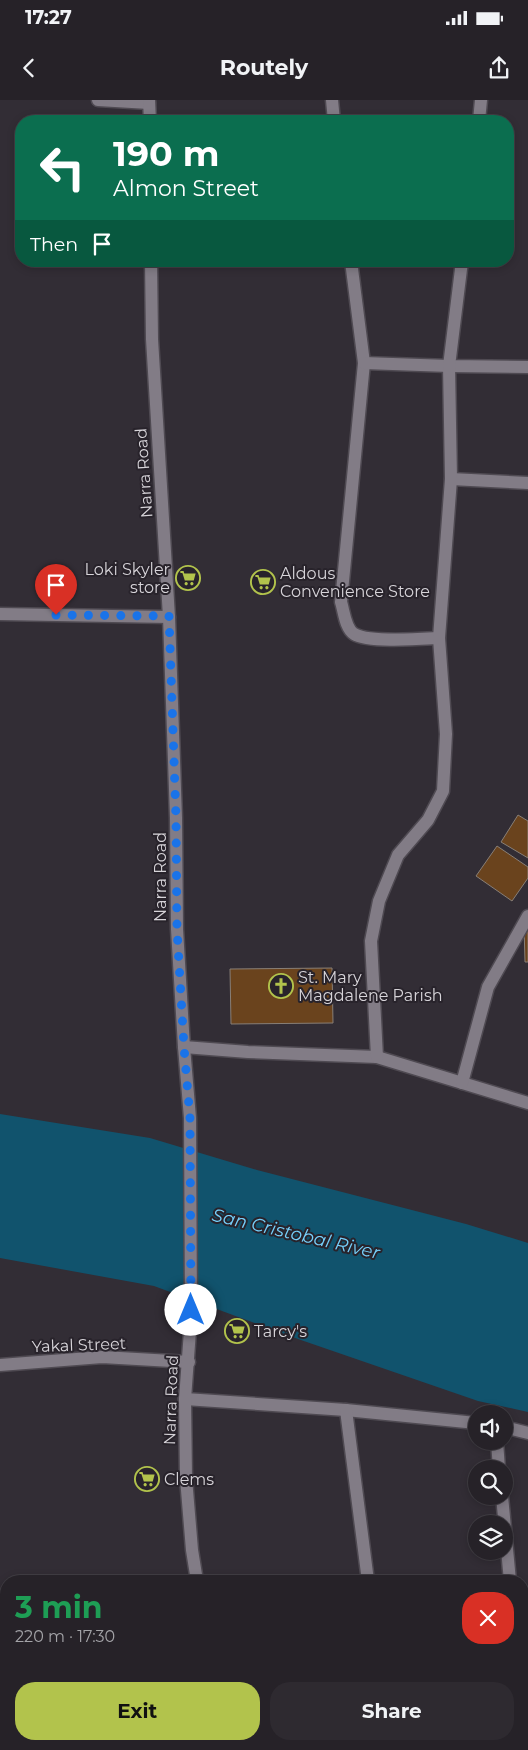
<!DOCTYPE html>
<html lang="en">
<head>
<meta charset="utf-8">
<style>
	:root { --surface:#262228; --page:#2e2a30; --text:#f1f3f6; --muted:#a4a4a8; --line:#423f45; --accent:#b2c34c }
	body { margin:0; font-family:Montserrat,sans-serif; background:var(--page); color:var(--text); height:100vh; display:flex; flex-direction:column; font-size:19px; white-space:nowrap }
	* { box-sizing:border-box; margin:0 }
	p { font-size:16px; color:var(--muted) }
	.icon { flex:none; width:28px; height:28px; fill:none; stroke:currentColor; stroke-width:2; stroke-linecap:round; stroke-linejoin:round }
	.map { position:relative; flex:1; overflow:hidden }
	.panel { position:absolute; left:0px; top:1475px; width:529px; height:175px; display:flex; flex-direction:column; background:var(--surface); border-radius:20px 20px 0 0; box-shadow:0 2px 8px #0003,0 0 0 1px var(--line) }
	.panel>* { flex:none }
	.banner { position:absolute; left:15px; top:15px; width:499px; height:152px; border-radius:20px; box-shadow:0 2px 8px #0003,0 0 0 1px var(--line); background:#0b6e4f; color:#fff; overflow:hidden }
	.tools { position:absolute; left:468px; top:1305px; display:grid; gap:10px }
	.tools a { display:grid; place-items:center; width:45px; height:45px; border-radius:50%; background:var(--surface); box-shadow:0 2px 8px #0003,0 0 0 1px var(--line); font-size:25px }
	.pin { position:absolute; display:grid; place-items:center; width:42px; height:42px; color:#fff; margin:-51px -21px; border-radius:50% 50% 50% 0; rotate:-45deg; box-shadow:0 0 5px #0007 }
	.pin .icon { rotate:45deg }
	.me { position:absolute; width:55px; margin:-28px; rotate:0deg; stroke-linejoin:round; filter:drop-shadow(0 0 4px #0008) }
	.turn { display:flex; align-items:center; gap:18px; height:105px; padding:0 15px; font-size:22px }
	.turn .icon { width:65px; height:65px; stroke-width:2.5 }
	.turn b { display:block; font-size:35px; line-height:42px }
	.then { display:flex; align-items:center; height:48px; padding:0 15px; background:#0003; gap:10px; font-size:19px }
	.round { display:grid; place-items:center; flex:none; width:52px; height:52px; border-radius:20px; background:var(--page) }
	.headline { display:flex; align-items:center; justify-content:space-between; height:85px; padding:0 15px }
	h1 { font-size:30px; font-weight:700; line-height:38px; color:#1e9e55 }
	.action { display:flex; gap:10px; margin-top:auto; padding:10px 15px }
	.action a { flex:1; height:58px; border-radius:20px; background:var(--accent); color:#111; font-size:20px; font-weight:700; line-height:58px; text-align:center }
	.action a+a { background:var(--page); color:var(--text) }
	.status { display:flex; justify-content:space-between; align-items:center; height:35px; padding:0 25px; background:var(--surface); direction:ltr }
	.status svg { height:14px; fill:currentColor }
	header { display:flex; justify-content:space-between; align-items:center; height:65px; padding:0 15px; background:var(--surface); font-size:22px; font-weight:700 }
	.map>svg:first-child { display:block }
	.water { fill:#11536d }
	.building { fill:#6a431d; stroke:#887f77 }
	.lines { fill:none; stroke-linecap:round; stroke-linejoin:round }
	.minor-casing { stroke:#4f4a52; stroke-width:15 }
	.secondary-casing { stroke:#4f4a52; stroke-width:15 }
	.minor { stroke:#827c86; stroke-width:12 }
	.secondary { stroke:#827c86; stroke-width:12 }
	.route { stroke:#1a73e8; stroke-width:9; stroke-dasharray:0 16.2 }
	.labels { text-anchor:middle; dominant-baseline:central; stroke-width:4; stroke-linejoin:round; paint-order:stroke }
	.street-label { font-size:16px; fill:#d7d4d9; stroke:#28232b }
	.poi-label { font-size:16px; fill:#d7d4d9; stroke:#28232b; text-anchor:start }
	.water-label { font-size:18px; font-style:italic; fill:#76d0fb; stroke:#28232b }
</style>
</head>
<body>
<div class="status"><b>17:27</b><svg viewBox="0 0 49 12"><path d="M0 12V9h3v3zM5 12V6h3v6zM10 12V3h3v9zM15 12V0h3v12zM26 1h20v11H26zM47 4h2v5h-2z"/></svg></div>
<header><svg class="icon" aria-label="back" viewBox="0 0 24 24"><path d="M15 5l-7 7 7 7"/></svg>Routely<svg class="icon" aria-label="share" viewBox="0 0 24 24"><path d="M12 15V3M7 8l5-5 5 5M5 13v7h14v-7"/></svg></header>
<div class="map">
<svg width="528" height="1650" viewBox="0 0 528 1650">
	<rect width="100%" height="100%" fill="#322d35"/>
	<!-- water -->
	<path class="water" d="M 0,1014 L 150,1038 L 257,1070 L 466,1124 L 528,1143 L 528,1312 L 478,1301 L 298,1239 L 154,1186 L 0,1158 Z"/>
	<!-- building -->
	<g class="building">
		<path d="M 518,715 L 528,721 L 528,758 L 501,742 Z"/>
		<path d="M 497,746 L 528,767 L 528,778 L 512,801 L 476,776 Z"/>
		<path d="M 524,826 L 528,826 L 528,862 L 525,862 Z"/>
		<path d="M 332,868 L 333,923 L 231,924 L 230,869 Z"/>
	</g>
	<g class="lines">
		<defs>
			<g id="minor">
				<path d="M 98,0 L 149,3"/>
				<path d="M 332,0 L 334,21"/>
				<path d="M 479,21 L 481,0"/>
				<path d="M 351,161 L 364,263 L 341,502 C 344,511 345,528 354,534 C 369,543 420,539 439,538"/>
				<path d="M 364,263 L 449,266 L 528,267"/>
				<path d="M 451,379 L 528,383"/>
				<path d="M 0,514 L 169,517"/>
				<path d="M 184,947 L 248,952 L 377,957 L 528,1003"/>
				<path d="M 377,957 L 371,841 L 379,801 L 398,755 L 428,720 L 443,691 L 446,634 L 439,538 L 451,379 L 449,266 L 462,161"/>
				<path d="M 462,983 L 488,887 L 528,816"/>
				<path d="M 0,1265 L 102,1257 L 189,1262"/>
				<path d="M 185,1299 L 346,1310 L 476,1323"/>
				<path d="M 346,1310 L 368,1481"/>
				<path d="M 504,1327 L 528,1333"/>
				<path d="M 497,1341 L 499,1369"/>
				<path d="M 502,1396 L 510,1481"/>
				<path d="M 522,1608 L 528,1609"/>
				<path d="M 0,1611 L 6,1610"/>
			</g>
			<g id="secondary">
				<path d="M 149,0 L 150,21"/>
				<path d="M 151,161 L 152,239 L 169,517 L 176,718 L 177,829 L 184,947 L 190,1018 L 191,1217 L 185,1299 L 186,1378 L 192,1450 L 197,1481"/>
				<path d="M 228,1644 L 229,1650"/>
			</g>
		</defs>
		<!-- minor casing -->
		<use href="#minor" class="minor-casing"/>
		<!-- secondary casing -->
		<use href="#secondary" class="secondary-casing"/>
		<!-- minor -->
		<use href="#minor" class="minor"/>
		<!-- secondary -->
		<use href="#secondary" class="secondary"/>
	</g>
	<g class="lines">
		<!-- route -->
		<path class="route" d="M 56,515 L 169,516 L 176,718 L 177,829 L 184,947 L 190,1018 L 191,1210"/>
	</g>
	<!-- icons -->
	<defs>
		<symbol id="supermarket-ring" viewBox="-11 -11 22 22"><circle r="9.5" fill="#28232b" stroke="#b2c34c" stroke-width="1.5"/><path d="M-6-5.5h2.5l.6 2H6L4.5 2H-2.5L-4.4-4H-6ZM-1.5 3.2a1.3 1.3 0 1 0 .1 0ZM3 3.2a1.3 1.3 0 1 0 .1 0Z" fill="#b2c34c"/></symbol>
		<symbol id="church-ring" viewBox="-11 -11 22 22"><circle r="9.5" fill="#28232b" stroke="#b2c34c" stroke-width="1.5"/><path d="M-1.2-6h2.4v3.5h3.3v2.4h-3.3V6h-2.4V-.1h-3.3v-2.4h3.3Z" fill="#b2c34c"/></symbol>
	</defs>
	<g fill-rule="evenodd">
		<use href="#supermarket-ring" x="174" y="464" width="28" height="28"/>
		<use href="#supermarket-ring" x="249" y="468" width="28" height="28"/>
		<use href="#church-ring" x="267" y="872" width="28" height="28"/>
		<use href="#supermarket-ring" x="223" y="1217" width="28" height="28"/>
		<use href="#supermarket-ring" x="133" y="1365" width="28" height="28"/>
	</g>
	<g class="labels">
		<!-- street labels -->
		<g class="street-label">
			<text transform="translate(144 373) rotate(-94)">Narra Road</text>
			<text transform="translate(160 777) rotate(-90)">Narra Road</text>
			<text transform="translate(79 1245) rotate(-2)">Yakal Street</text>
			<text transform="translate(171 1300) rotate(-88)">Narra Road</text>
		</g>
		<!-- poi labels -->
		<g class="poi-label">
			<text x="170" y="469" text-anchor="end">Loki Skyler<tspan x="170" dy="18">store</tspan></text>
			<text x="280" y="473">Aldous<tspan x="280" dy="18">Convenience Store</tspan></text>
			<text x="298" y="877">St. Mary<tspan x="298" dy="18">Magdalene Parish</tspan></text>
			<text x="254" y="1231">Tarcy's</text>
			<text x="164" y="1379">Clems</text>
		</g>
		<!-- water labels -->
		<g class="water-label">
			<text transform="translate(296 1134) rotate(13)">San Cristobal River</text>
		</g>
	</g>
</svg>
<div class="tools">
<a><svg class="icon" aria-label="sound" viewBox="0 0 24 24"><path d="M4 9h4l5-4v14l-5-4H4zM17 9q2 3 0 6"/></svg></a>
<a><svg class="icon" aria-label="search" viewBox="0 0 24 24"><circle cx="10" cy="10" r="6"/><path d="M15 15l6 6"/></svg></a>
<a><svg class="icon" aria-label="layers" viewBox="0 0 24 24"><path d="M12 4l9 5-9 5-9-5zM3 14l9 5 9-5"/></svg></a>
</div>
<div class="pin" style="left:56px;top:515px;background:#d93025"><svg class="icon" aria-label="arrive" viewBox="0 0 24 24"><path d="M6 21V4h12l-3 4 3 4H6"/></svg></div>
<svg class="me" style="left:191px;top:1210px" viewBox="-20 -20 40 40"><circle r="19" fill="#fff"/><path d="M0-13L10 11 0 6-10 11z" fill="#1a73e8"/></svg>
<div class="banner">
<div class="turn"><svg class="icon" aria-label="left" viewBox="0 0 24 24"><path d="M17 20v-9H6M10 6l-5 5 5 5"/></svg><div><b>190 m</b>Almon Street</div></div>
<div class="then">Then<svg class="icon" aria-label="arrive" viewBox="0 0 24 24"><path d="M6 21V4h12l-3 4 3 4H6"/></svg></div>
</div>
<section class="panel">
<div class="headline"><div><h1>3 min</h1><p>220 m · 17:30</p></div><a class="round" style="background:#d93025;color:#fff"><svg class="icon" aria-label="close" viewBox="0 0 24 24"><path d="M6 6l12 12M18 6L6 18"/></svg></a></div>
<div class="action"><a>Exit</a><a>Share</a></div>
</section>
</div>
</body>
</html>
